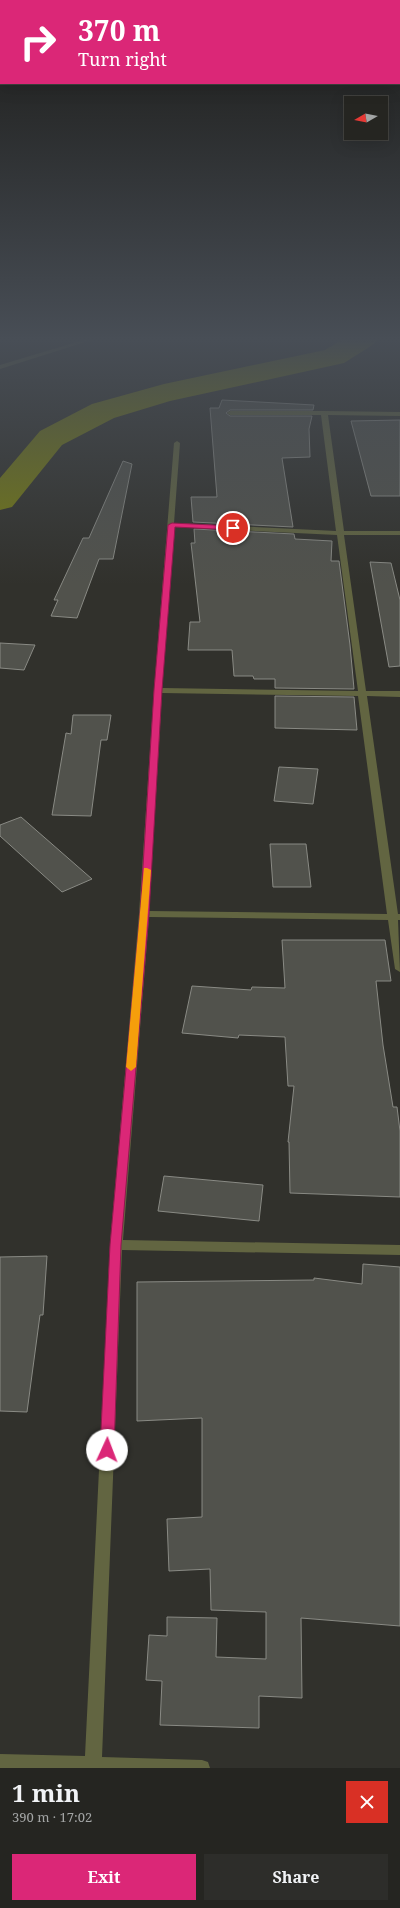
<!DOCTYPE html>
<html lang="en">
<head>
<meta charset="utf-8">
<style>
	:root { --surface:#252521; --page:#2d2d2a; --text:#f1f3f6; --muted:#a3a5a5; --line:#42423f; --accent:#db2777 }
	body { margin:0; font-family:"Noto Serif",serif; background:var(--page); color:var(--text); height:100vh; display:flex; flex-direction:column; font-size:15px; white-space:nowrap }
	* { box-sizing:border-box; margin:0 }
	p { font-size:13px; color:var(--muted) }
	.icon { flex:none; width:22px; height:22px; fill:none; stroke:currentColor; stroke-width:2; stroke-linecap:round; stroke-linejoin:round }
	.map { position:relative; height:1768px; overflow:hidden }
	.drawer { display:flex; flex-direction:column; background:var(--surface); flex:1 }
	.drawer>* { flex:none }
	.top-card { position:absolute; left:0px; top:0px; width:400px; height:84px; box-shadow:0 4px 16px #0002,0 0 0 1px var(--line); background:#db2777; color:#fff; overflow:hidden }
	.needle { width:26px; rotate:261deg }
	.fabs { position:absolute; left:344px; top:96px; display:grid; gap:8px }
	.fabs a { display:grid; place-items:center; width:44px; height:44px; border-radius:0px; background:var(--surface); box-shadow:0 4px 16px #0002,0 0 0 1px var(--line); font-size:20px }
	.pin { position:absolute; display:grid; place-items:center; width:34px; height:34px; color:#fff; margin:-17px; border:2px solid #fff; border-radius:50%; box-shadow:0 1px 4px #0007 }
	.me { position:absolute; width:44px; margin:-22px; rotate:2deg; stroke-linejoin:round; filter:drop-shadow(0 0 3px #0008) }
	.turn { display:flex; align-items:center; gap:14px; height:84px; padding:0 12px; font-size:18px }
	.turn .icon { width:52px; height:52px; stroke-width:2.5 }
	.turn b { display:block; font-size:28px; line-height:34px }
	.round { display:grid; place-items:center; flex:none; width:42px; height:42px; border-radius:0px; background:var(--page) }
	.headline { display:flex; align-items:center; justify-content:space-between; height:68px; padding:0 12px }
	h1 { font-size:24px; font-weight:700; line-height:30px }
	.action { display:flex; gap:8px; margin-top:auto; padding:8px 12px }
	.action a { flex:1; height:46px; border-radius:0px; background:var(--accent); color:#fff; font-size:16px; font-weight:700; line-height:46px; text-align:center }
	.action a+a { background:var(--page); color:var(--text) }
	.map>svg:first-child { display:block }
	.lines { fill:none; stroke-linecap:round; stroke-linejoin:round }
	.river { fill:#767b12; fill-rule:evenodd }
	.building { fill:#51524c; stroke:#898a84 }
	.lane { fill:#626541; fill-rule:evenodd }
	.street { fill:#626541; fill-rule:evenodd }
	.route { fill:#db2777; stroke:#8e194d }
	.slow { fill:#f59e0b }
</style>
</head>
<body>
<div class="map">
<svg width="400" height="1768" viewBox="0 0 400 1768">
	<rect width="100%" height="100%" fill="#31312c"/>
	<g class="lines">
		<!-- river -->
		<path class="river" d="M 345,338 L 378,338 L 374,344 L 344,363 L 170,401 L 114,418 L 62,445 L 12,507 L 0,510 L 0,478 L 40,431 L 92,404 L 164,384 L 325,350 Z"/>
	</g>
	<!-- building -->
	<g class="building">
		<path d="M 222,400 L 314,405 L 313,410 L 230,410 L 226,413 L 230,416 L 312,416 L 309,429 L 310,457 L 282,458 L 293,527 L 193,522 L 191,497 L 217,497 L 210,408 L 219,408 Z"/>
		<path d="M 400,420 L 400,496 L 371,496 L 351,421 Z"/>
		<path d="M 123,461 L 132,464 L 113,559 L 99,559 L 77,618 L 51,616 L 58,600 L 54,600 L 83,538 L 89,538 Z"/>
		<path d="M 194,529 L 294,534 L 295,539 L 332,541 L 331,561 L 339,561 L 350,645 L 354,689 L 275,688 L 275,679 L 254,679 L 253,676 L 234,676 L 232,650 L 188,650 L 190,622 L 200,622 L 191,543 L 195,543 Z"/>
		<path d="M 370,562 L 391,563 L 400,600 L 400,666 L 389,667 Z"/>
		<path d="M 0,643 L 35,645 L 24,670 L 0,668 Z"/>
		<path d="M 275,696 L 354,697 L 357,730 L 275,728 Z"/>
		<path d="M 73,715 L 111,715 L 107,740 L 101,740 L 91,816 L 52,815 L 66,733 L 71,734 Z"/>
		<path d="M 279,767 L 318,769 L 313,804 L 274,801 Z"/>
		<path d="M 21,817 L 92,879 L 62,892 L 0,836 L 0,825 Z"/>
		<path d="M 270,844 L 306,844 L 311,887 L 273,887 Z"/>
		<path d="M 282,940 L 385,940 L 391,981 L 376,981 L 383,1045 L 393,1107 L 397,1107 L 400,1131 L 400,1197 L 290,1193 L 289,1142 L 288,1142 L 294,1086 L 288,1086 L 285,1037 L 239,1035 L 238,1038 L 182,1033 L 192,986 L 251,990 L 252,987 L 285,988 Z"/>
		<path d="M 164,1176 L 263,1185 L 259,1221 L 158,1211 Z"/>
		<path d="M 47,1256 L 43,1315 L 40,1315 L 27,1412 L 0,1411 L 0,1257 Z"/>
		<path d="M 363,1264 L 400,1267 L 400,1626 L 301,1618 L 302,1698 L 259,1696 L 259,1728 L 160,1725 L 162,1681 L 146,1680 L 149,1635 L 167,1636 L 167,1617 L 217,1618 L 216,1657 L 266,1659 L 266,1612 L 211,1610 L 210,1569 L 169,1571 L 167,1519 L 202,1517 L 202,1418 L 137,1421 L 137,1282 L 314,1280 L 314,1278 L 362,1284 Z"/>
	</g>
	<g class="lines">
		<!-- lane -->
		<path class="lane" d="M 90,338 L 98,338 L 0,369 L 0,365 Z"/>
		<!-- street -->
		<path class="street" d="M 324,411 L 400,412 L 400,416 L 328,415 L 344,531 L 400,531 L 400,535 L 344,535 L 366,691 L 400,691 L 400,697 L 367,696 L 398,914 L 400,914 L 400,920 L 398,920 L 400,972 L 395,969 L 388,920 L 149,917 L 123,1240 L 400,1245 L 400,1255 L 122,1250 L 102,1757 L 202,1760 L 208,1762 L 210,1768 L 0,1768 L 0,1754 L 85,1756 L 110,1245 L 139,914 L 154,690 L 174,443 L 177,441 L 180,443 L 174,523 L 336,531 L 321,415 L 230,415 L 227,413 L 230,411 ZM 174,527 L 337,535 L 358,691 L 162,688 ZM 162,693 L 358,696 L 387,914 L 149,911 Z"/>
	</g>
	<!-- sky -->
	<linearGradient id="sky" x2="0" y2="1"><stop stop-color="#1b1b18"/><stop offset="0.58" stop-color="#484e56"/><stop offset="1" stop-color="#484e56" stop-opacity="0"/></linearGradient>
	<rect width="400" height="585" fill="url(#sky)"/>
	<!-- route -->
	<path class="route" d="M 172,523 L 233,526 L 236,528 L 233,530 L 175,527 L 162,690 L 149,914 L 121,1245 L 114,1450 L 112,1454 L 107,1455 L 102,1454 L 100,1450 L 110,1245 L 140,914 L 154,690 L 168,525 Z"/>
	<!-- slow -->
	<path class="slow" d="M 144,868 L 147,868 L 151,870 L 136,1067 L 131,1071 L 126,1067 Z"/>
</svg>
<div class="fabs">
<a><svg class="needle" viewBox="-14 -14 28 28"><path d="M0-13l5 13h-10z" fill="#e53935"/><path d="M0 13l5-13h-10z" fill="#a3a5a5"/></svg></a>
</div>
<div class="pin" style="left:233px;top:528px;background:#d93025"><svg class="icon" aria-label="arrive" viewBox="0 0 24 24"><path d="M6 21V4h12l-3 4 3 4H6"/></svg></div>
<svg class="me" style="left:107px;top:1450px" viewBox="-20 -20 40 40"><circle r="19" fill="#fff"/><path d="M0-13L10 11 0 6-10 11z" fill="#db2777"/></svg>
<div class="top-card">
<div class="turn"><svg class="icon" aria-label="right" viewBox="0 0 24 24"><path d="M7 20v-9h11M14 6l5 5-5 5"/></svg><div><b>370 m</b>Turn right</div></div>
</div>
</div>
<section class="drawer">
<div class="headline"><div><h1>1 min</h1><p>390 m · 17:02</p></div><a class="round" style="background:#d93025;color:#fff"><svg class="icon" aria-label="close" viewBox="0 0 24 24"><path d="M6 6l12 12M18 6L6 18"/></svg></a></div>
<div class="action"><a>Exit</a><a>Share</a></div>
</section>
</body>
</html>
